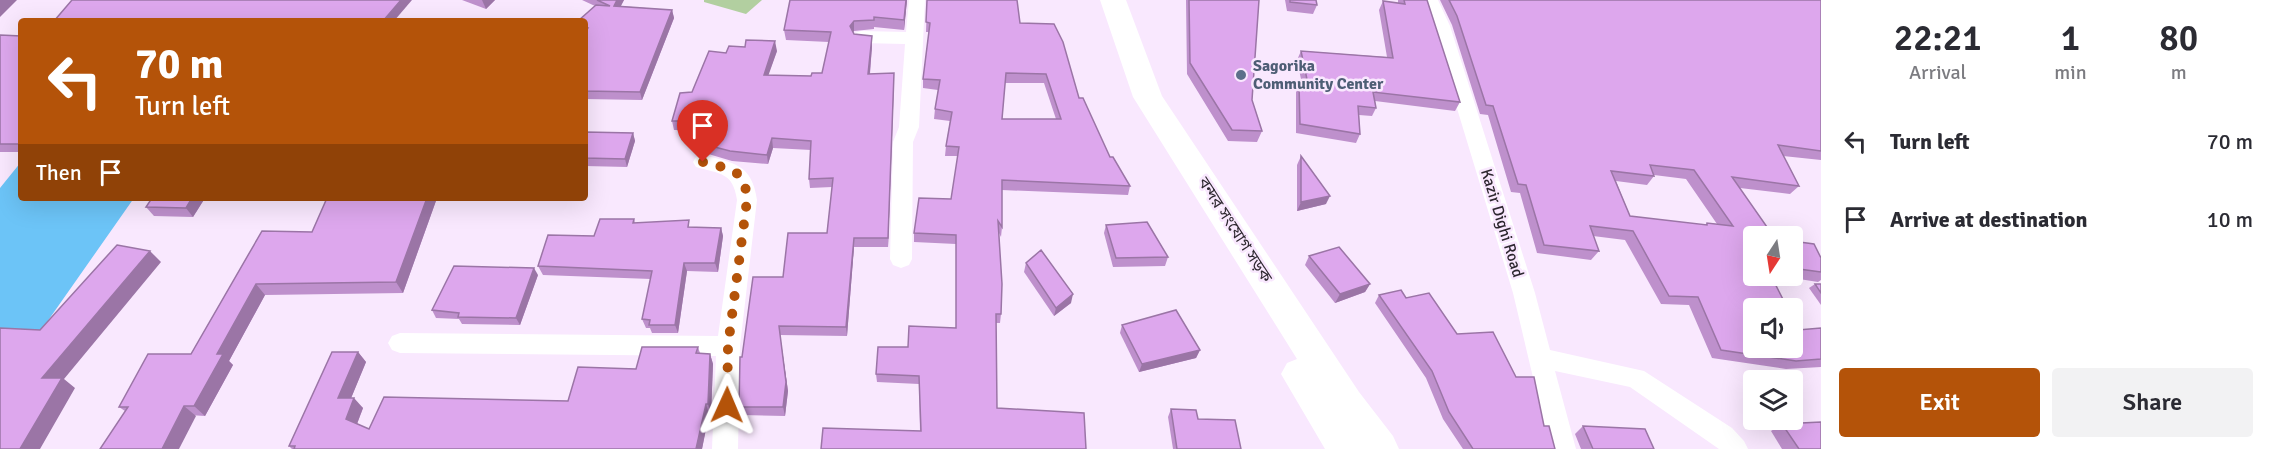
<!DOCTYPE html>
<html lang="en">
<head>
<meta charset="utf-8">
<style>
	:root { --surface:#fff; --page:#f2f2f3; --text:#2b2b33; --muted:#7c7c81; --accent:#b45309 }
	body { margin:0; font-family:Signika,"Noto Sans Bengali",sans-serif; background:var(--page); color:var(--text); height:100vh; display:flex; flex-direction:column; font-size:22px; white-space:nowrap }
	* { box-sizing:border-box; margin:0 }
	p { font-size:20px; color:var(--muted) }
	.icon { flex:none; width:33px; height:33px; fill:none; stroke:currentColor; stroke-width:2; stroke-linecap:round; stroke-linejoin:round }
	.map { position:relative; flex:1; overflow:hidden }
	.panel { display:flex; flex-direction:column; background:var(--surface); width:450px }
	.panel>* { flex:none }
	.banner { position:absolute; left:18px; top:18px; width:570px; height:183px; border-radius:6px; box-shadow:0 6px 24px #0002; background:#b45309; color:#fff; overflow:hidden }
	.needle { width:39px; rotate:192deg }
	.fabs { position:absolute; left:1743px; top:226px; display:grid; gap:12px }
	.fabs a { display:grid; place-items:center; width:60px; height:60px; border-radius:6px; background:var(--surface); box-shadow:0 6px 24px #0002; font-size:30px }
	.pin { position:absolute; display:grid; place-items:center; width:51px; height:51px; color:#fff; margin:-62px -26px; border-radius:50% 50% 50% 0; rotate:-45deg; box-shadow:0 0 6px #0007 }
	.pin .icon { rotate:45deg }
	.me { position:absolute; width:66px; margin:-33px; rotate:1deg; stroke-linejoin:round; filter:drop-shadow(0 0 4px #0008) }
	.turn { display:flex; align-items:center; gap:21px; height:126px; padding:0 18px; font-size:27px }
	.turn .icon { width:78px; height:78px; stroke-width:2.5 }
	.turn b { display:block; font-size:42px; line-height:51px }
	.then { display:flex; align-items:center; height:57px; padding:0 18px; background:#0003; gap:12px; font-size:22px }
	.eta { display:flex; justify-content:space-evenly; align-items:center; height:102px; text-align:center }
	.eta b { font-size:36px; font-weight:600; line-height:42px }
	.action { display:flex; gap:12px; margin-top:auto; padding:12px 18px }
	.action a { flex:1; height:69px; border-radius:6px; background:var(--accent); color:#fff; font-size:24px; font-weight:600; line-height:69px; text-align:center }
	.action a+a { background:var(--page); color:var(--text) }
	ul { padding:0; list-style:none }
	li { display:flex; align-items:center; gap:18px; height:78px; padding:0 18px }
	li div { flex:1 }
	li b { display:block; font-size:22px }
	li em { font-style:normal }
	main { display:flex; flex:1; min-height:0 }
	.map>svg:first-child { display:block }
	.green { fill:#b2cfa0 }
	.water { fill:#6cc4f7 }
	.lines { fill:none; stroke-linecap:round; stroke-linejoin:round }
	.minor { fill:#fff; fill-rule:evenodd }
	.trunk { fill:#fff; fill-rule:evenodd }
	.wall { fill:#be90cc; fill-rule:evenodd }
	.shaded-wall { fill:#9b75a6 }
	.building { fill:#dda7ed; stroke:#9b75a6; stroke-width:1.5; fill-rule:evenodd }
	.route { stroke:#b45309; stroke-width:10; stroke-dasharray:0 18 }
	.service-dot { fill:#5c6f8a; stroke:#f9e8fe; stroke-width:2 }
	.labels { text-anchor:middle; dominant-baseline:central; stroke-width:5; stroke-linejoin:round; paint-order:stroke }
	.service-label { font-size:16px; font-weight:bold; fill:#4e5e75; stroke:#f9e8fe; text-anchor:start }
	.street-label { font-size:16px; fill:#2d272f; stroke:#f9e8fe }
</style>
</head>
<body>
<main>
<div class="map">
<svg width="1821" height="449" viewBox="0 0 1821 449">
	<rect width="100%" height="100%" fill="#f9e8fe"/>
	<!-- green -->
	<path class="green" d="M 704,0 L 762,0 L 746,14 L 704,2 Z"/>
	<!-- water -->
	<path class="water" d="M 21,162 L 21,198 L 134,198 L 40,332 L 0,332 L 0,188 Z"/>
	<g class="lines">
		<!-- minor -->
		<g class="minor">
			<path d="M 909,0 L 925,0 L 919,127 L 913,142 L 912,259 L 909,265 L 901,268 L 893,265 L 890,259 L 893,142 L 899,127 L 905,44 L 861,43 L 855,41 L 852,37 L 855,33 L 861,31 L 906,32 Z"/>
			<path d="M 1422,0 L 1438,0 L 1450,26 L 1535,293 L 1550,350 L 1644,371 L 1732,428 L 1744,441 L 1748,449 L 1719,449 L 1630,387 L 1555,371 L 1576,449 L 1550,449 L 1513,293 L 1432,26 Z"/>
			<path d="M 703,155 C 734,163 752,164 757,200 L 740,346 L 738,449 L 712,449 L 716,356 L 400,353 L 392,350 L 388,343 L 392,336 L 400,333 L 718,336 L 737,200 C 733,172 720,174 696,167 L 693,162 L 696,157 Z"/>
		</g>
		<!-- trunk -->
		<path class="trunk" d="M 1100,0 L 1126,0 L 1162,96 L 1359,392 L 1393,436 L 1399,449 L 1325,449 L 1281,374 L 1287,363 L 1297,359 L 1133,97 Z"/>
	</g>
	<!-- wall -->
	<g class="wall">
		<path d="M 462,0 L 495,0 L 486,9 Z"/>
		<path d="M 582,0 L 624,0 L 620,6 L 672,10 L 674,18 L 642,100 L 585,99 L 585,21 L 595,6 Z"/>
		<path d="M 790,0 L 907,0 L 904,30 L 874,27 L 874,29 L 854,31 L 853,32 L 854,34 L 872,36 L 872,46 L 870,74 L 894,73 L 888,247 L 854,247 L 847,336 L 780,335 L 788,391 L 785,416 L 741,415 L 739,407 L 742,357 L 783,277 L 827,233 L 832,187 L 810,188 L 809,179 L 811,150 L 773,148 L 768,164 L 732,161 L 705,153 L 703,144 L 708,130 L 674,130 L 672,121 L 692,92 L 726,53 L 777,51 L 768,75 L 811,76 L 822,73 L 829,42 L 786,40 L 784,30 Z"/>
		<path d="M 927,0 L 1020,23 L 1079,98 L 1110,157 L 1130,186 L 1128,195 L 1002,190 L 1002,227 L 1001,237 L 999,233 L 1001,314 L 1000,323 L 996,323 L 920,431 L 919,384 L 877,382 L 876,374 L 908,347 L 956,328 L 956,244 L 914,242 L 914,233 L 951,199 L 958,156 L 945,156 L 946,146 L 950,121 L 934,119 L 935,109 L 938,90 L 923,88 L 923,79 L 929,32 L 926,32 ZM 1005,83 L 1044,83 L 1056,119 L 1002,119 Z"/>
		<path d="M 1186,0 L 1259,0 L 1252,100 L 1262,131 L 1257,142 L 1228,141 L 1187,74 Z"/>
		<path d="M 1285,0 L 1316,0 L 1317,5 L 1313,14 L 1287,11 Z"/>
		<path d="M 1398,0 L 1427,0 L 1460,102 L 1455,111 L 1375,101 L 1376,108 L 1372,116 L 1359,115 L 1360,134 L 1356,143 L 1296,133 L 1296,92 L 1299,84 L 1302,84 L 1297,60 L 1301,51 L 1387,57 L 1379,10 L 1383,1 L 1398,3 Z"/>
		<path d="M 1440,0 L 1821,0 L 1821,160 L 1783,156 L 1799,186 L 1790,194 L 1740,188 L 1754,276 L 1798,330 L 1821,328 L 1821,367 L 1786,369 L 1712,358 L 1689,305 L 1661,304 L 1625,240 L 1593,236 L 1599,251 L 1591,260 L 1537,253 L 1520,193 L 1511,192 L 1488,115 L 1480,114 L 1452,25 ZM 1654,175 L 1686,179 L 1717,224 L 1707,223 L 1705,225 L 1630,216 L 1616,181 L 1647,185 L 1654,176 Z"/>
		<path d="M 0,35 L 21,36 L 21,152 L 0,152 Z"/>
		<path d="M 585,132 L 633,133 L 635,141 L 627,167 L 585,166 Z"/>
		<path d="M 1301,156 L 1326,204 L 1297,211 L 1297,165 Z"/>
		<path d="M 205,198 L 193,217 L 154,216 L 146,207 Z"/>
		<path d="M 437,198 L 403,293 L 265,295 L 229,361 L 233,365 L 205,416 L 125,411 L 119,407 L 191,354 L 262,231 L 312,232 Z"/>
		<path d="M 634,219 L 635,223 L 690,227 L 721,228 L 723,236 L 718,272 L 687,271 L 678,333 L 652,333 L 650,328 L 646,328 L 642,319 L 651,279 L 543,275 L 538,266 L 594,236 Z"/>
		<path d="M 1106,225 L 1168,257 L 1165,266 L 1113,267 L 1104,233 Z"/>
		<path d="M 1792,241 L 1821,272 L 1821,280 L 1818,282 L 1780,276 L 1792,276 Z"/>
		<path d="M 1309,256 L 1370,284 L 1365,292 L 1335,303 L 1305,265 Z"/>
		<path d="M 1026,263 L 1071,303 L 1054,316 L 1024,272 Z"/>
		<path d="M 538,275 L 520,325 L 462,324 L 459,319 L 436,318 L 432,310 Z"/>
		<path d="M 1815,284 L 1821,284 L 1821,305 L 1809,288 Z"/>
		<path d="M 1379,295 L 1406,298 L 1457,334 L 1516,377 L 1544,426 L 1555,449 L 1463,449 L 1443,419 L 1426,378 L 1375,303 Z"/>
		<path d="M 1122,325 L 1200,350 L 1196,358 L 1139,372 L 1120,333 Z"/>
		<path d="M 698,347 L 700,353 L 710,354 L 713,364 L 711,414 L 709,414 L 702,449 L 292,449 L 289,446 L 358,352 L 366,362 L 351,398 L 363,408 L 357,424 L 369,429 L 568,401 L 636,369 Z"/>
		<path d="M 1171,409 L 1198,419 L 1241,449 L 1173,449 L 1168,417 Z"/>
		<path d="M 1782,424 L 1821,449 L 1782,449 L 1771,431 Z"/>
		<path d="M 1583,426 L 1654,449 L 1581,449 L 1575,434 Z"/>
	</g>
	<!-- shaded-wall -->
	<g class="shaded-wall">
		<path d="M 0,0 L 17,0 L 0,17 Z"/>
		<path d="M 401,0 L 412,0 L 394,21 L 383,21 Z"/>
		<path d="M 482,0 L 495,0 L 486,9 Z"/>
		<path d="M 617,0 L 624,0 L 617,14 L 614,6 Z"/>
		<path d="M 906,0 L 907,0 L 904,30 L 904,20 Z"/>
		<path d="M 672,10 L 674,18 L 642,100 L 640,92 Z"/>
		<path d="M 854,21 L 854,31 L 850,36 L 850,26 Z"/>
		<path d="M 872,36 L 872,46 L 869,83 L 868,74 Z"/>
		<path d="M 775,41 L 777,51 L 765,85 L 764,75 Z"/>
		<path d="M 894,73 L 894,83 L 888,247 L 888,238 Z"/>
		<path d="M 633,133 L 635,141 L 627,167 L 625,159 Z"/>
		<path d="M 772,138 L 773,148 L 768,164 L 767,155 Z"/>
		<path d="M 1330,196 L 1326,204 L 1297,211 L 1301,202 Z"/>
		<path d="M 192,198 L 205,198 L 193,217 L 186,208 Z"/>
		<path d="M 427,198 L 437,198 L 403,293 L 396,282 Z"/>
		<path d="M 721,228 L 723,236 L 718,272 L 715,263 Z"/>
		<path d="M 854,238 L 854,247 L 847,336 L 846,327 Z"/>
		<path d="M 150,251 L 161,262 L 64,379 L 75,388 L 40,449 L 20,449 L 42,378 Z"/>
		<path d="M 684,263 L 687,271 L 678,333 L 675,325 Z"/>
		<path d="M 534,268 L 538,275 L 520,325 L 516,318 Z"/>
		<path d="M 256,284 L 265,295 L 229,361 L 233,365 L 205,416 L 194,406 L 217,354 Z"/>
		<path d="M 1370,284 L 1365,292 L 1335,303 L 1340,294 Z"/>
		<path d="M 1073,294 L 1071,303 L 1054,316 L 1056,308 Z"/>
		<path d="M 780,335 L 788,391 L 785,416 L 783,407 Z"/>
		<path d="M 1200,350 L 1196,358 L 1139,372 L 1142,364 Z"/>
		<path d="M 358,352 L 366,362 L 347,408 L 338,398 Z"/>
		<path d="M 710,354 L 713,364 L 711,414 L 708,404 Z"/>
		<path d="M 354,398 L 363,408 L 355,429 L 346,419 Z"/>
		<path d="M 706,404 L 709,414 L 702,449 L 696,449 Z"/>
		<path d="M 184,406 L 196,416 L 179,449 L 162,449 Z"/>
	</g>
	<!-- building -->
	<g class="building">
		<path d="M 72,0 L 401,0 L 383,21 L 54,21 Z"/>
		<path d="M 597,0 L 617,0 L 614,6 L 672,10 L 640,92 L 585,91 L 585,33 L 588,28 L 585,28 L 585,21 L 578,21 L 596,5 L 610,6 Z"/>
		<path d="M 790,0 L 906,0 L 904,20 L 874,17 L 874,20 L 854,21 L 850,26 L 854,34 L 872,36 L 868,74 L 894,73 L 888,238 L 854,238 L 846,327 L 779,326 L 786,382 L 783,407 L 739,407 L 740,357 L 742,357 L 753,277 L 783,277 L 788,233 L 827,233 L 833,178 L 809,179 L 811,141 L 772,138 L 767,155 L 730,151 L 703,144 L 712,121 L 672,121 L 680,93 L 692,92 L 709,51 L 726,53 L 729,46 L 745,47 L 746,40 L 775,41 L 764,75 L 811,76 L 812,73 L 822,73 L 831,32 L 784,30 Z"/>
		<path d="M 927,0 L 1017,0 L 1020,23 L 1054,24 L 1063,42 L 1079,98 L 1083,98 L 1110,157 L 1113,157 L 1130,186 L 1002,180 L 1002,227 L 998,221 L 1002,284 L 1001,314 L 996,314 L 997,408 L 1084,413 L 1086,449 L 821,449 L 823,428 L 921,431 L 919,376 L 876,374 L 878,347 L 908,347 L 909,326 L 956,328 L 956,235 L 914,233 L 919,198 L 951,199 L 959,147 L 946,146 L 952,112 L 935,109 L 940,80 L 923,79 L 930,23 L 926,22 ZM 1006,73 L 1046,74 L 1061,119 L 1002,119 Z"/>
		<path d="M 1189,0 L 1259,0 L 1252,100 L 1262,131 L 1232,130 L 1190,63 Z"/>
		<path d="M 1290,0 L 1316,0 L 1317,5 L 1290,2 Z"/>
		<path d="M 1404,0 L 1427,0 L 1460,102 L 1373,92 L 1376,108 L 1358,106 L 1360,134 L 1300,124 L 1299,84 L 1308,84 L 1301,51 L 1393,58 L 1383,1 L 1405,4 Z"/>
		<path d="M 1449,0 L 1821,0 L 1821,151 L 1778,145 L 1799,186 L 1732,177 L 1774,237 L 1754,237 L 1754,276 L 1771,276 L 1788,309 L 1754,309 L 1754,348 L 1792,348 L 1792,318 L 1798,330 L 1821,328 L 1821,359 L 1796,361 L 1721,350 L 1698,297 L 1669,296 L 1633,231 L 1590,226 L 1599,251 L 1544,245 L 1526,185 L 1518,184 L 1493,106 L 1486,105 L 1457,16 ZM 1650,165 L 1694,170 L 1733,226 L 1707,223 L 1707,225 L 1630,216 L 1611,171 L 1654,176 Z"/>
		<path d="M 0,35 L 21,36 L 21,144 L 0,144 Z"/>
		<path d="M 585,132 L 633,133 L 625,159 L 585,158 Z"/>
		<path d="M 1301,156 L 1330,196 L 1301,202 Z"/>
		<path d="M 152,198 L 192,198 L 186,208 L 146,207 Z"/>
		<path d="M 327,198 L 427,198 L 396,282 L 256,284 L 217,354 L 223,354 L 194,406 L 184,406 L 162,449 L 100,449 L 128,407 L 119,407 L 148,354 L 191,354 L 262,231 L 312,232 Z"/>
		<path d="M 600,219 L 634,219 L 633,223 L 689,220 L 688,227 L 721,228 L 715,263 L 684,263 L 675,325 L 649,325 L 650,320 L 642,319 L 652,271 L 538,266 L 548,235 L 594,236 Z"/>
		<path d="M 1147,222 L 1168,257 L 1116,258 L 1106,225 Z"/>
		<path d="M 1792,241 L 1814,244 L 1821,258 L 1821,272 L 1792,268 Z"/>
		<path d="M 117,245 L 150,251 L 42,378 L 62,378 L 20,449 L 0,449 L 0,328 L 40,330 Z"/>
		<path d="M 1339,247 L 1370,284 L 1340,294 L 1309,256 Z"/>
		<path d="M 1041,250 L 1073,294 L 1056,308 L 1026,263 Z"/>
		<path d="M 454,266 L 534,268 L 516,318 L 458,317 L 459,313 L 432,310 Z"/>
		<path d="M 1815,284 L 1821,284 L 1821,293 Z"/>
		<path d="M 1401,290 L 1406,298 L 1429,293 L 1457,334 L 1493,332 L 1516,377 L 1534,377 L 1544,426 L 1549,426 L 1555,449 L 1473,449 L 1449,412 L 1432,371 L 1379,295 Z"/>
		<path d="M 1176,310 L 1200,350 L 1142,364 L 1122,325 Z"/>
		<path d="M 642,347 L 698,347 L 696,353 L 710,354 L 708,404 L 706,404 L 696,449 L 294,449 L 295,446 L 289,446 L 332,352 L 358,352 L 338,398 L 354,398 L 346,419 L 369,429 L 384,397 L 568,401 L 578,367 L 636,369 Z"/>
		<path d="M 1171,409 L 1196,410 L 1198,419 L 1235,420 L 1241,449 L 1177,449 Z"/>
		<path d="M 1821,422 L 1821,449 L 1799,449 L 1782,424 Z"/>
		<path d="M 1583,426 L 1645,429 L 1654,449 L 1593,449 Z"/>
	</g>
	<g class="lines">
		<!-- route -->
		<path class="route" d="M 703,162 C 730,170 745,167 747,200 L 728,346 L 727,405"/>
	</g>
	<!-- markers -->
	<circle class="service-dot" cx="1241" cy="75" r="6"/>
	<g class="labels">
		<!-- service labels -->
		<g class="service-label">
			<text x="1253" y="66">Sagorika<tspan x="1253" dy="18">Community Center</tspan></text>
		</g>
		<!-- street labels -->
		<g class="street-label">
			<text transform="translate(1502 223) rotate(73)">Kazir Dighi Road</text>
			<text transform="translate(1235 230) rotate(57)">বন্দর সংযোগ সড়ক</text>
		</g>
	</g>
</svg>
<div class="fabs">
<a><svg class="needle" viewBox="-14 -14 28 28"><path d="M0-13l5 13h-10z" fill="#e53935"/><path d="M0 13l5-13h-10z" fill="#7c7c81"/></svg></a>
<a><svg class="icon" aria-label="sound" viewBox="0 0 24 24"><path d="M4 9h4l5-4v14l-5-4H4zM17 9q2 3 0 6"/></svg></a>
<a><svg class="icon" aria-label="layers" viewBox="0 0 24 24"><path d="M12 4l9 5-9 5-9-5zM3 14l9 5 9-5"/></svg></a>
</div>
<div class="pin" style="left:703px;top:162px;background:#d93025"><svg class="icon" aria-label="arrive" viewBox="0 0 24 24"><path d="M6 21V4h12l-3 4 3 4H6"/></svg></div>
<svg class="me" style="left:727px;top:405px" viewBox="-20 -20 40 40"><path d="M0-17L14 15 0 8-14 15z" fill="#b45309" stroke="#fff" stroke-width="4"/></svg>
<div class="banner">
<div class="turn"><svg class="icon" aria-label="left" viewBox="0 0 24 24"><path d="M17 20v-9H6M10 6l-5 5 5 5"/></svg><div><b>70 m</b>Turn left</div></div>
<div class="then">Then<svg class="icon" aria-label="arrive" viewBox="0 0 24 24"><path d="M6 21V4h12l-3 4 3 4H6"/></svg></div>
</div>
</div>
<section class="panel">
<div class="eta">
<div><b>22:21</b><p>Arrival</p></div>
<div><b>1</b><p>min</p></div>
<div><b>80</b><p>m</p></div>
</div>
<ul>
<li><svg class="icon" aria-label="left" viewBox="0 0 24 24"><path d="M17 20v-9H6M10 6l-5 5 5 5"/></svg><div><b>Turn left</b></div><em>70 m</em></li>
<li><svg class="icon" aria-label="arrive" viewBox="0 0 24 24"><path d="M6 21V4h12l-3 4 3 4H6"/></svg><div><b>Arrive at destination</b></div><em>10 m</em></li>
</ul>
<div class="action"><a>Exit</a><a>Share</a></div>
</section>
</main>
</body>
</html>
